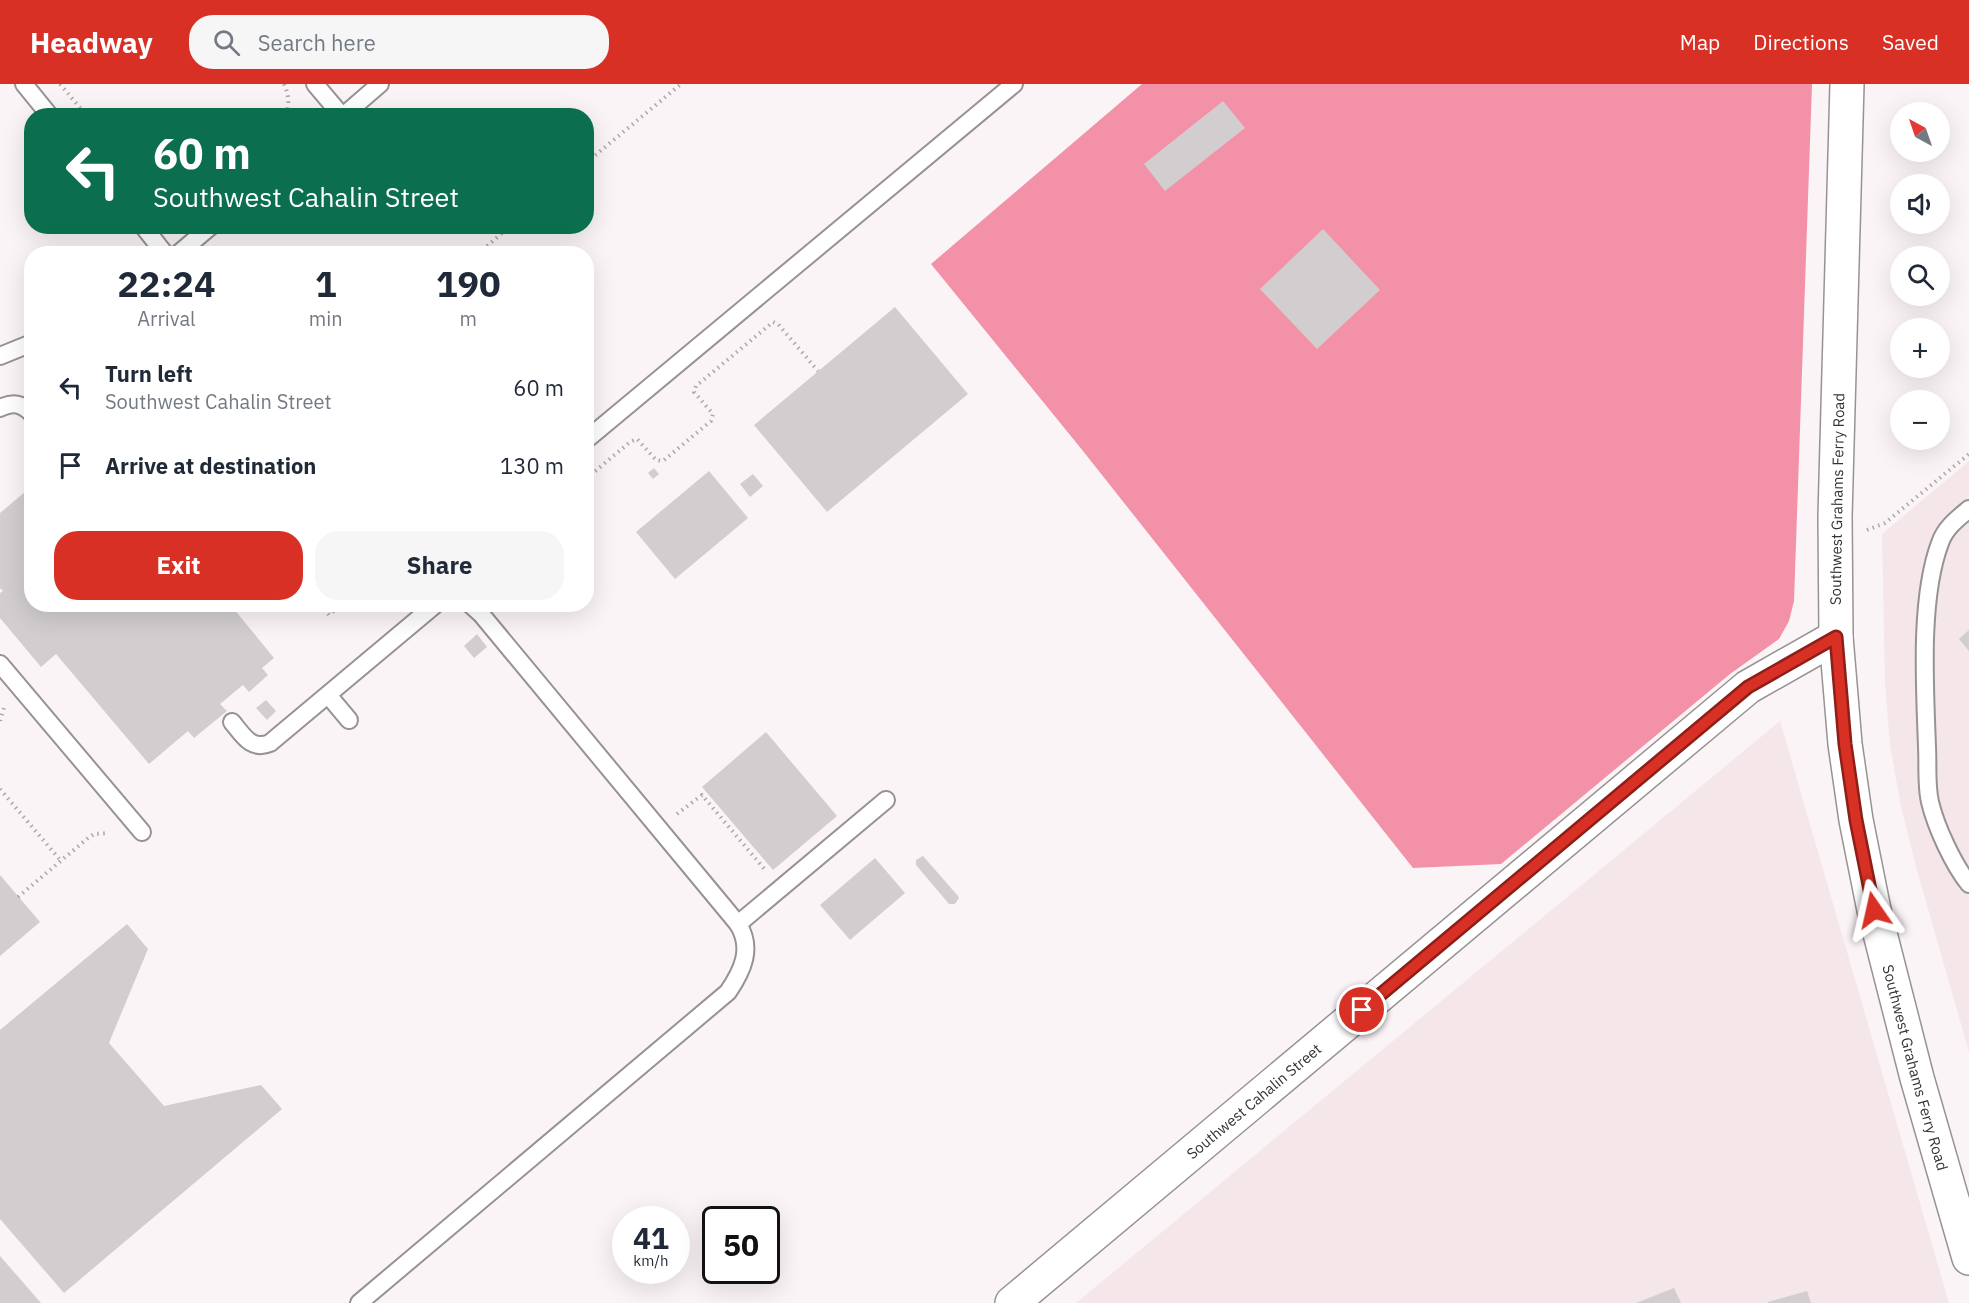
<!DOCTYPE html>
<html lang="en">
<head>
<meta charset="utf-8">
<style>
	:root { --surface:#fff; --page:#f6f6f7; --text:#1f2937; --muted:#747a83; --accent:#d93025 }
	body { margin:0; font-family:"IBM Plex Sans",sans-serif; background:var(--page); color:var(--text); height:100vh; display:flex; flex-direction:column; font-size:22px; white-space:nowrap }
	* { box-sizing:border-box; margin:0 }
	p { font-size:20px; color:var(--muted) }
	.icon { flex:none; width:33px; height:33px; fill:none; stroke:currentColor; stroke-width:2; stroke-linecap:round; stroke-linejoin:round }
	.map { position:relative; flex:1; overflow:hidden }
	.sheet { position:absolute; left:24px; top:162px; width:570px; height:366px; display:flex; flex-direction:column; background:var(--surface); border-radius:24px; box-shadow:0 6px 24px #0002 }
	.sheet>* { flex:none }
	.top-card { position:absolute; left:24px; top:24px; width:570px; height:126px; border-radius:24px; box-shadow:0 6px 24px #0002; background:#0b6e4f; color:#fff; overflow:hidden }
	.needle { width:39px; rotate:320deg }
	.tools { position:absolute; left:1890px; top:18px; display:grid; gap:12px }
	.tools a { display:grid; place-items:center; width:60px; height:60px; border-radius:50%; background:var(--surface); box-shadow:0 6px 24px #0002; font-size:30px }
	.speed { position:absolute; left:612px; top:1122px; display:flex; gap:12px; font-size:30px; font-weight:700; text-align:center }
	.speed>* { display:grid; place-content:center; width:78px; height:78px; border-radius:50%; background:var(--surface); box-shadow:0 6px 24px #0002; line-height:1 }
	.speed small { font-size:15px; font-weight:400 }
	.speed .limit { border:3px solid #111; border-radius:9px; background:#fff; color:#111 }
	.pin { position:absolute; display:grid; place-items:center; width:51px; height:51px; color:#fff; margin:-26px; border:3px solid #fff; border-radius:50%; box-shadow:0 2px 6px #0007 }
	.me { position:absolute; width:66px; margin:-33px; rotate:349deg; stroke-linejoin:round; filter:drop-shadow(0 0 4px #0008) }
	.turn { display:flex; align-items:center; gap:21px; height:126px; padding:0 30px; font-size:27px }
	.turn .icon { width:78px; height:78px; stroke-width:2.5 }
	.turn b { display:block; font-size:42px; line-height:51px }
	.eta { display:flex; justify-content:space-evenly; align-items:center; height:102px; text-align:center }
	.eta b { font-size:36px; font-weight:700; line-height:42px }
	.button { display:flex; gap:12px; margin-top:auto; padding:12px 30px }
	.button a { flex:1; height:69px; border-radius:24px; background:var(--accent); color:#fff; font-size:24px; font-weight:700; line-height:69px; text-align:center }
	.button a+a { background:var(--page); color:var(--text) }
	ul { padding:0; list-style:none }
	li { display:flex; align-items:center; gap:18px; height:78px; padding:0 30px }
	li div { flex:1 }
	li b { display:block; font-size:22px }
	li em { font-style:normal }
	header { display:flex; align-items:center; gap:36px; box-sizing:border-box; height:84px; padding:0 30px; background:var(--accent); color:#fff }
	header strong { font-size:28px }
	nav { display:flex; gap:33px; margin-inline-start:auto; font-size:21px }
	.search { width:420px; height:54px; background:var(--page); display:flex; align-items:center; gap:15px; box-sizing:border-box; padding:0 21px; border-radius:24px; color:var(--muted); font-size:22px }
	.map>svg:first-child { display:block }
	.built { fill:#f5e6e9 }
	.forest { fill:#f291a8 }
	.building { fill:#d2cdce }
	.lines { fill:none; stroke-linecap:round; stroke-linejoin:round }
	.service-casing { stroke:#989293; stroke-width:20 }
	.minor-casing { stroke:#989293; stroke-width:36 }
	.secondary-casing { stroke:#989293; stroke-width:36 }
	.path { stroke:#aca7a8; stroke-width:4; stroke-dasharray:1.5 4.5; stroke-linecap:butt }
	.service { stroke:#fff; stroke-width:16 }
	.minor { stroke:#fff; stroke-width:33 }
	.secondary { stroke:#fff; stroke-width:33 }
	.route-casing { stroke:#8d1f18; stroke-width:15 }
	.route { stroke:#d93025; stroke-width:10 }
	.labels { text-anchor:middle; dominant-baseline:central; stroke-width:6; stroke-linejoin:round; paint-order:stroke }
	.street-label { font-size:15px; fill:#353333; stroke:#fff }
</style>
</head>
<body>
<header>
<strong>Headway</strong>
<div class="search"><svg class="icon" aria-label="search" viewBox="0 0 24 24"><circle cx="10" cy="10" r="6"/><path d="M15 15l6 6"/></svg>Search here</div>
<nav><a>Map</a><a>Directions</a><a>Saved</a></nav>
</header>
<div class="map">
<svg width="1969" height="1219" viewBox="0 0 1969 1219">
	<rect width="100%" height="100%" fill="#fbf4f6"/>
	<!-- built -->
	<g class="built">
		<path d="M 1969,377 L 1969,968 L 1916,783 L 1901,722 L 1890,662 L 1885,599 L 1882,450 Z"/>
		<path d="M 1780,637 L 1949,1219 L 1076,1219 Z"/>
	</g>
	<!-- forest -->
	<path class="forest" d="M 1142,0 L 1812,0 L 1794,517 L 1789,537 L 1779,555 L 1730,590 L 1501,780 L 1413,784 L 1083,367 L 931,180 Z"/>
	<!-- building -->
	<g class="building">
		<path d="M 1223,17 L 1245,44 L 1165,107 L 1144,80 Z"/>
		<path d="M 1323,145 L 1380,206 L 1317,265 L 1260,205 Z"/>
		<path d="M 895,223 L 968,310 L 827,428 L 754,341 Z"/>
		<path d="M 654,384 L 659,390 L 653,395 L 648,389 Z"/>
		<path d="M 709,387 L 748,434 L 675,495 L 636,448 Z"/>
		<path d="M 753,390 L 763,402 L 750,413 L 740,400 Z"/>
		<path d="M 32,402 L 32,520 L 230,520 L 274,574 L 262,584 L 268,591 L 249,608 L 243,601 L 220,620 L 227,627 L 194,654 L 188,647 L 149,680 L 56,570 L 41,583 L 0,534 L 0,509 L 3,507 L 0,504 L 0,429 Z"/>
		<path d="M 1969,546 L 1969,567 L 1959,555 Z"/>
		<path d="M 477,550 L 487,563 L 474,574 L 464,562 Z"/>
		<path d="M 266,616 L 276,627 L 267,636 L 256,624 Z"/>
		<path d="M 766,648 L 837,732 L 773,786 L 702,703 Z"/>
		<path d="M 923,772 L 958,812 L 959,814 L 955,820 L 949,820 L 916,781 L 916,776 Z"/>
		<path d="M 875,774 L 905,809 L 850,856 L 820,821 Z"/>
		<path d="M 0,791 L 40,838 L 0,872 Z"/>
		<path d="M 127,840 L 148,865 L 109,959 L 164,1022 L 261,1001 L 282,1025 L 64,1209 L 0,1135 L 0,946 Z"/>
		<path d="M 0,1172 L 41,1219 L 0,1219 Z"/>
		<path d="M 1674,1204 L 1681,1219 L 1636,1219 Z"/>
		<path d="M 1807,1207 L 1811,1219 L 1768,1219 L 1768,1218 Z"/>
	</g>
	<g class="lines">
		<defs>
			<g id="service">
				<path d="M 24,0 L 50,32"/>
				<path d="M 315,0 L 342,32"/>
				<path d="M 343,32 L 380,0"/>
				<path d="M 143,142 L 165,170"/>
				<path d="M 178,170 L 211,142"/>
				<path d="M 0,272 L 32,259"/>
				<path d="M 0,324 C 13,318 22,319 32,330"/>
				<path d="M 586,356 L 1014,0"/>
				<path d="M 1969,425 C 1957,435 1945,444 1940,459 C 1919,515 1925,603 1927,663 C 1928,680 1926,701 1930,718 C 1936,743 1953,780 1969,800"/>
				<path d="M 0,580 L 142,748"/>
				<path d="M 328,611 L 349,636"/>
				<path d="M 232,638 C 243,651 251,667 270,659 L 436,520"/>
				<path d="M 738,840 L 886,716"/>
				<path d="M 359,1219 L 728,908 C 743,886 753,864 738,840 L 481,530 L 470,520"/>
			</g>
			<g id="minor">
				<path id="s1" d="M 1012,1219 L 1748,603 L 1836,553"/>
			</g>
			<g id="secondary">
				<path id="s2" d="M 1847,0 L 1835,432 L 1836,553 L 1845,660 L 1856,736 L 1874,826 L 1917,994 L 1969,1174"/>
			</g>
		</defs>
		<!-- service casing -->
		<use href="#service" class="service-casing"/>
		<!-- minor casing -->
		<use href="#minor" class="minor-casing"/>
		<!-- secondary casing -->
		<use href="#secondary" class="secondary-casing"/>
		<!-- path -->
		<g class="path">
			<path d="M 60,0 L 87,32"/>
			<path d="M 284,0 C 289,11 290,21 285,32"/>
			<path d="M 586,79 L 681,0"/>
			<path d="M 478,170 L 510,142"/>
			<path d="M 586,395 L 630,358 L 637,355 L 656,376 L 663,377 L 711,337 L 713,330 L 694,308 L 696,302 L 773,238 L 778,240 L 818,287"/>
			<path d="M 1867,446 L 1885,439 L 1969,370"/>
			<path d="M 321,520 L 329,531 L 342,520"/>
			<path d="M 0,637 L 4,624"/>
			<path d="M 0,705 L 61,777"/>
			<path d="M 677,730 L 702,711 L 766,787"/>
			<path d="M 18,813 L 88,754 L 94,750 L 109,749"/>
		</g>
		<!-- service -->
		<use href="#service" class="service"/>
		<!-- minor -->
		<use href="#minor" class="minor"/>
		<!-- secondary -->
		<use href="#secondary" class="secondary"/>
	</g>
	<g class="lines">
		<defs>
			<path id="route" d="M 1362,926 L 1748,603 L 1836,553 L 1845,660 L 1856,736 L 1874,826"/>
		</defs>
		<!-- route casing -->
		<use href="#route" class="route-casing"/>
		<!-- route -->
		<use href="#route" class="route"/>
	</g>
	<g class="labels">
		<!-- street labels -->
		<g class="street-label">
			<text transform="translate(1837 415) rotate(-89)">Southwest Grahams Ferry Road</text>
			<text stroke="none"><textPath href="#s2" startOffset="992">Southwest Grahams Ferry Road</textPath></text>
			<text stroke="none"><textPath href="#s1" startOffset="315">Southwest Cahalin Street</textPath></text>
		</g>
	</g>
</svg>
<div class="tools">
<a><svg class="needle" viewBox="-14 -14 28 28"><path d="M0-13l5 13h-10z" fill="#e53935"/><path d="M0 13l5-13h-10z" fill="#747a83"/></svg></a>
<a><svg class="icon" aria-label="sound" viewBox="0 0 24 24"><path d="M4 9h4l5-4v14l-5-4H4zM17 9q2 3 0 6"/></svg></a>
<a><svg class="icon" aria-label="search" viewBox="0 0 24 24"><circle cx="10" cy="10" r="6"/><path d="M15 15l6 6"/></svg></a>
<a>+</a>
<a>−</a>
</div>
<div class="speed"><div>41<small>km/h</small></div><div class="limit">50</div></div>
<div class="pin" style="left:1362px;top:926px;background:#d93025"><svg class="icon" aria-label="arrive" viewBox="0 0 24 24"><path d="M6 21V4h12l-3 4 3 4H6"/></svg></div>
<svg class="me" style="left:1874px;top:826px" viewBox="-20 -20 40 40"><path d="M0-17L14 15 0 8-14 15z" fill="#d93025" stroke="#fff" stroke-width="4"/></svg>
<div class="top-card">
<div class="turn"><svg class="icon" aria-label="left" viewBox="0 0 24 24"><path d="M17 20v-9H6M10 6l-5 5 5 5"/></svg><div><b>60 m</b>Southwest Cahalin Street</div></div>
</div>
<section class="sheet">
<div class="eta">
<div><b>22:24</b><p>Arrival</p></div>
<div><b>1</b><p>min</p></div>
<div><b>190</b><p>m</p></div>
</div>
<ul>
<li><svg class="icon" aria-label="left" viewBox="0 0 24 24"><path d="M17 20v-9H6M10 6l-5 5 5 5"/></svg><div><b>Turn left</b><p>Southwest Cahalin Street</p></div><em>60 m</em></li>
<li><svg class="icon" aria-label="arrive" viewBox="0 0 24 24"><path d="M6 21V4h12l-3 4 3 4H6"/></svg><div><b>Arrive at destination</b></div><em>130 m</em></li>
</ul>
<div class="button"><a>Exit</a><a>Share</a></div>
</section>
</div>
</body>
</html>
